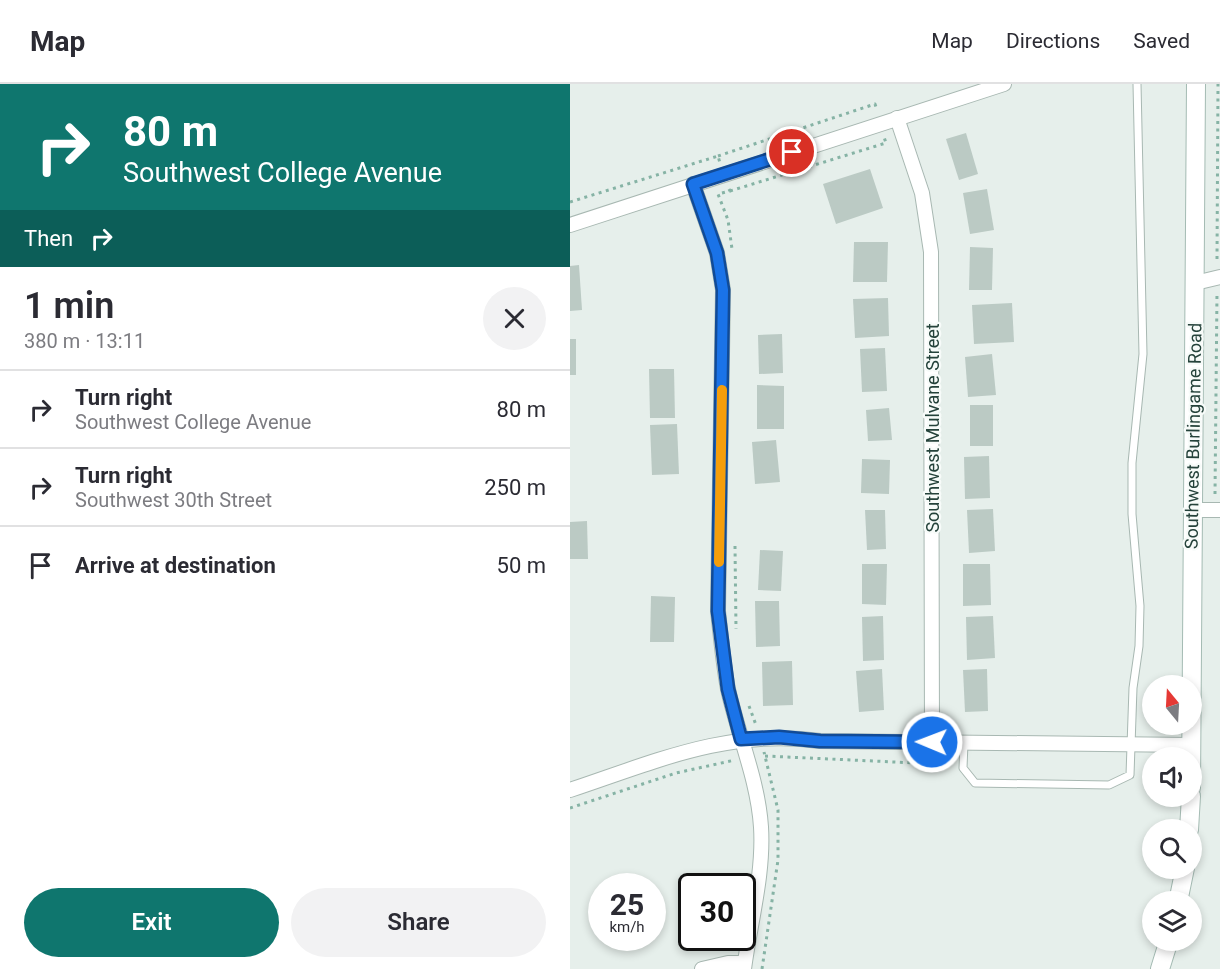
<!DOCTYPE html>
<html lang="en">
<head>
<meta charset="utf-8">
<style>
	:root { --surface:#fff; --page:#f2f2f3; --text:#2b2b33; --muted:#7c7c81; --line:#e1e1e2; --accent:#0f766e }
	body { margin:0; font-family:Roboto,sans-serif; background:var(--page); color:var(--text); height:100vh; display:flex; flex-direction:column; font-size:22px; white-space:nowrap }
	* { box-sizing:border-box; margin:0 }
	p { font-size:20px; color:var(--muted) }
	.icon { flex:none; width:33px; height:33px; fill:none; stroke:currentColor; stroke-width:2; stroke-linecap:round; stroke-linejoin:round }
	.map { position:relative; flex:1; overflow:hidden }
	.sheet { display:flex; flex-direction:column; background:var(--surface); width:570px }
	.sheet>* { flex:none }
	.banner { background:#0f766e; color:#fff; overflow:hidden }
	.needle { width:39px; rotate:342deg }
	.buttons { position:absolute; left:572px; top:591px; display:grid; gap:12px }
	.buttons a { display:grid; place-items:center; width:60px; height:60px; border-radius:50%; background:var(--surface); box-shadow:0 3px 9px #0003; font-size:30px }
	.speed { position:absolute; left:18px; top:789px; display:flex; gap:12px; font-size:30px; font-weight:700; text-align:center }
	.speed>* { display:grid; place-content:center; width:78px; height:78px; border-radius:50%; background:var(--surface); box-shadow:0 3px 9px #0003; line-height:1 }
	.speed small { font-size:15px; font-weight:400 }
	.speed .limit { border:3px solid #111; border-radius:9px; background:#fff; color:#111 }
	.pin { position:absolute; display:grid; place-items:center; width:51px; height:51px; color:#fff; margin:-26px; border:3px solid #fff; border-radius:50%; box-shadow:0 2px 6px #0007 }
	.me { position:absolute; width:66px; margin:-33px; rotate:271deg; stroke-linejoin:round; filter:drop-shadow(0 0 4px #0008) }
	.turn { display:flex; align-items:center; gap:21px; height:126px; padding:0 24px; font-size:27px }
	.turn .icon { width:78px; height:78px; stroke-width:2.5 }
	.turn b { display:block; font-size:42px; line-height:51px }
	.then { display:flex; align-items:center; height:57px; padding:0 24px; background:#0003; gap:12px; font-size:22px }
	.round { display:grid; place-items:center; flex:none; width:63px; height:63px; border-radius:32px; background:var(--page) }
	.overview { display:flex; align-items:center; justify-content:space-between; height:102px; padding:0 24px }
	h1 { font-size:36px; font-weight:600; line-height:45px }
	.cta { display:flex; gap:12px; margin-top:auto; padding:12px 24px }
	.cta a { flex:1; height:69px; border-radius:36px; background:var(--accent); color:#fff; font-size:24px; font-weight:600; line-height:69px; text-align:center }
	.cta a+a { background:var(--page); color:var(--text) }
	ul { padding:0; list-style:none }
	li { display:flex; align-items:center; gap:18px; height:78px; padding:0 24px; border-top:2px solid var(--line) }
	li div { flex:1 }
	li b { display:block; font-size:22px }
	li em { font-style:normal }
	header { display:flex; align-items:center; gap:36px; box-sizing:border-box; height:84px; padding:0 30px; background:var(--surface); border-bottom:2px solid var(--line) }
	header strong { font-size:28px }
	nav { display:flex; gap:33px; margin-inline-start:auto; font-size:21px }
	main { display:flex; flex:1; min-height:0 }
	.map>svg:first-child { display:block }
	.building { fill:#bbcac4 }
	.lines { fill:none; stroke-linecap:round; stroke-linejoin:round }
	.lane-casing { stroke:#a8b8b2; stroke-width:9 }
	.street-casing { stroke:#a8b8b2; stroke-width:16 }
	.secondary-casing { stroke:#a4bbb3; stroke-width:20 }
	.path { stroke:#86b3a5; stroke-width:3; stroke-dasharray:3 4.5; stroke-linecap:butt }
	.lane { stroke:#fff; stroke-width:7 }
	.street { stroke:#fff; stroke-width:14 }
	.secondary { stroke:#fff; stroke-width:18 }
	.route-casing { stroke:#114b97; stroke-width:15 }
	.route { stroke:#1a73e8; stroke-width:10 }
	.slow { stroke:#f59e0b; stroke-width:10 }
	.labels { text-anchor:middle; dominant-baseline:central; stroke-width:4.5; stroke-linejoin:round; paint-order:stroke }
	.street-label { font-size:18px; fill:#24423a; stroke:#f7fbf9 }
</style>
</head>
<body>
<header>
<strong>Map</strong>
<nav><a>Map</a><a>Directions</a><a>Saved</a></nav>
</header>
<main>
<section class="sheet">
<div class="banner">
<div class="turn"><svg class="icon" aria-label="right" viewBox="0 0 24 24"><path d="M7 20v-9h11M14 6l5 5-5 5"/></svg><div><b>80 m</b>Southwest College Avenue</div></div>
<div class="then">Then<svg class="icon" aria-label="right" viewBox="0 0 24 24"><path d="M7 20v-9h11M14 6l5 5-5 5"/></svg></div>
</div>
<div class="overview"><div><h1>1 min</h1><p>380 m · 13:11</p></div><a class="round"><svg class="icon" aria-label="close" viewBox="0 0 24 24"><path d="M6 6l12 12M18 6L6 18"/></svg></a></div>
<ul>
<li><svg class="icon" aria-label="right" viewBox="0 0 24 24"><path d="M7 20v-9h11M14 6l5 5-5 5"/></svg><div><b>Turn right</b><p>Southwest College Avenue</p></div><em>80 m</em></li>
<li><svg class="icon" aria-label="right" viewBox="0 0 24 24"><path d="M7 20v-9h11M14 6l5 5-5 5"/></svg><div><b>Turn right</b><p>Southwest 30th Street</p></div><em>250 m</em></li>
<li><svg class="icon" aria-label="arrive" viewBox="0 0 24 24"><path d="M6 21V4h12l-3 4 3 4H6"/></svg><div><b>Arrive at destination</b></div><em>50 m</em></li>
</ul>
<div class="cta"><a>Exit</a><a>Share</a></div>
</section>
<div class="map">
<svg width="650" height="885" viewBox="0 0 650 885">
	<rect width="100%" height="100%" fill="#e6efeb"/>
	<!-- building -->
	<g class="building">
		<path d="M 396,49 L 408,90 L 389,96 L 376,55 Z"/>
		<path d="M 300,85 L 313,124 L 266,140 L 253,100 Z"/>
		<path d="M 417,105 L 424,146 L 400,150 L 393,109 Z"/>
		<path d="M 284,158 L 318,158 L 317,198 L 283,198 Z"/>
		<path d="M 400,163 L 423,164 L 422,206 L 399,206 Z"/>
		<path d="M 9,181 L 12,226 L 0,227 L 0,182 Z"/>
		<path d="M 318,214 L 319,252 L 285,254 L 283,215 Z"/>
		<path d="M 442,219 L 444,258 L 404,260 L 402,221 Z"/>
		<path d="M 212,250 L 213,289 L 189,290 L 188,251 Z"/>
		<rect x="0" y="255" width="6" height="36"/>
		<path d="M 315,264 L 317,307 L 292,308 L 290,265 Z"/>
		<path d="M 422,270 L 426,311 L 398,313 L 395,273 Z"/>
		<path d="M 79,285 L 104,285 L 105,334 L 80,334 Z"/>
		<path d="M 187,301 L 214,302 L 214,345 L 187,345 Z"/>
		<rect x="400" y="321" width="23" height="41"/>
		<path d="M 319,324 L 322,356 L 298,357 L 296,326 Z"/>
		<path d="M 107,340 L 109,390 L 82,391 L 80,341 Z"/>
		<path d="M 206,356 L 210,398 L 185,400 L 182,358 Z"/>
		<path d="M 419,372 L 420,414 L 395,415 L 394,373 Z"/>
		<path d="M 292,375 L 320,376 L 319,410 L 291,409 Z"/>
		<path d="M 423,425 L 425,467 L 399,469 L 397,426 Z"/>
		<path d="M 295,426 L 315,426 L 316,465 L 297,466 Z"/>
		<path d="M 17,437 L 18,475 L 0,475 L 0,438 Z"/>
		<path d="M 190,466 L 213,467 L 211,507 L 188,506 Z"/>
		<path d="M 292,480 L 317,480 L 316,521 L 292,520 Z"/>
		<path d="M 393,480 L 420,480 L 421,521 L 393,522 Z"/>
		<path d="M 81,512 L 105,513 L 104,558 L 80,558 Z"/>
		<path d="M 185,517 L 209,517 L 210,562 L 186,563 Z"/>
		<path d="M 313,532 L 314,576 L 293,577 L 292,533 Z"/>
		<path d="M 423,532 L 425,574 L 397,576 L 396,533 Z"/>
		<path d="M 222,577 L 223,621 L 193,622 L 192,578 Z"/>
		<path d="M 312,585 L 314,626 L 289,628 L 286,587 Z"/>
		<path d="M 417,585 L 418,627 L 395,628 L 393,586 Z"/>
	</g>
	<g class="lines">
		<defs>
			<path id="lane" d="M 394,659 L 393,684 L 405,699 L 539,701 L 560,691 L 563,604 L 569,562 L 570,522 L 562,430 L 562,379 L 573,270 L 567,0"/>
			<g id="street">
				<path d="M 327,34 L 352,109 L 361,168 L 362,658"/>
				<path d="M 123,100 L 147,169 L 153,206 L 148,527 C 151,553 153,579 158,605 C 168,651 188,696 191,743 C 194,790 180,839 174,885"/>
				<path d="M 0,141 L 434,0"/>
				<path d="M 625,199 L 650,193"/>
				<path d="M 622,426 L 650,426"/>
				<path d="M 0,706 C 84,678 160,644 250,657 L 622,661"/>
				<path d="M 132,885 L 158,879 L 174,879"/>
			</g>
			<g id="secondary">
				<path d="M 621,704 L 626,0"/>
				<path d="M 619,746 L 621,712"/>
				<path d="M 608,818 L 615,784"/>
				<path d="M 590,885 L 599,856"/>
			</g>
		</defs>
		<!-- lane casing -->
		<use href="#lane" class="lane-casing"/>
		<!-- street casing -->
		<use href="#street" class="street-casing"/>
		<!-- secondary casing -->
		<use href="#secondary" class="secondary-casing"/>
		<!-- path -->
		<g class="path">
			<path d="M 148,72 L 305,20 L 307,26"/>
			<path d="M 159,105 L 160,107 L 148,110 L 158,136 L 162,165"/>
			<path d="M 160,107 L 316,59 L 314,53"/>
			<path d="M 0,118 L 148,72 L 150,79"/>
			<path d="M 647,175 L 648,0"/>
			<path d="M 645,410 L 647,208"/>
			<path d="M 165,462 L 166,545"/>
			<path d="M 179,622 L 186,641"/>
			<path d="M 195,672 L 346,679"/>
			<path d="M 0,724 L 106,689 L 165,676"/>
			<path d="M 192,885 L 208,776 L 208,726 L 194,668"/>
		</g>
		<!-- lane -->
		<use href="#lane" class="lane"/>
		<!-- street -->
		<use href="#street" class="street"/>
		<!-- secondary -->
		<use href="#secondary" class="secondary"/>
	</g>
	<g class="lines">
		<defs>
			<path id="route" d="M 222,68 L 123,100 L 147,169 L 153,206 L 148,527 L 158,605 L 171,655 L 209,653 L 250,657 L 362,658"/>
		</defs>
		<!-- route casing -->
		<use href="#route" class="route-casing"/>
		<!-- route -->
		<use href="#route" class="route"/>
		<!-- slow -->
		<path class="slow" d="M 149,478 L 152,306"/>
	</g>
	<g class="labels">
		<!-- street labels -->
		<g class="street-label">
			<text transform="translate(362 344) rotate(-90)">Southwest Mulvane Street</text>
			<text transform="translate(623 352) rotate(-89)">Southwest Burlingame Road</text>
		</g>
	</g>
</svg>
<div class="buttons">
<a><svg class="needle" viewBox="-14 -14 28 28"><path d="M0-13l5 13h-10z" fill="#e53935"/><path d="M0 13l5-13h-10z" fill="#7c7c81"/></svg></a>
<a><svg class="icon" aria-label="sound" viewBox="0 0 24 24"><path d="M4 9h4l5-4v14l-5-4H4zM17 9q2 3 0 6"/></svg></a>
<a><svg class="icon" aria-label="search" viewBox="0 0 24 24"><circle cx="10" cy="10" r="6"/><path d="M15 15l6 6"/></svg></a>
<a><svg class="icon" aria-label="layers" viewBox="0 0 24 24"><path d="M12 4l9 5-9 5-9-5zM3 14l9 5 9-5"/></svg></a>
</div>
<div class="speed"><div>25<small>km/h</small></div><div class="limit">30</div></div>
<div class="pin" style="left:222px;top:68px;background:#d93025"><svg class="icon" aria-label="arrive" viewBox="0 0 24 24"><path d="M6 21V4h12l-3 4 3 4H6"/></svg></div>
<svg class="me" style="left:362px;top:658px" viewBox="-20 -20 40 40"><circle r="17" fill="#1a73e8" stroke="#fff" stroke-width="3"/><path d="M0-11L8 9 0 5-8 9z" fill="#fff"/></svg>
</div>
</main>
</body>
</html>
